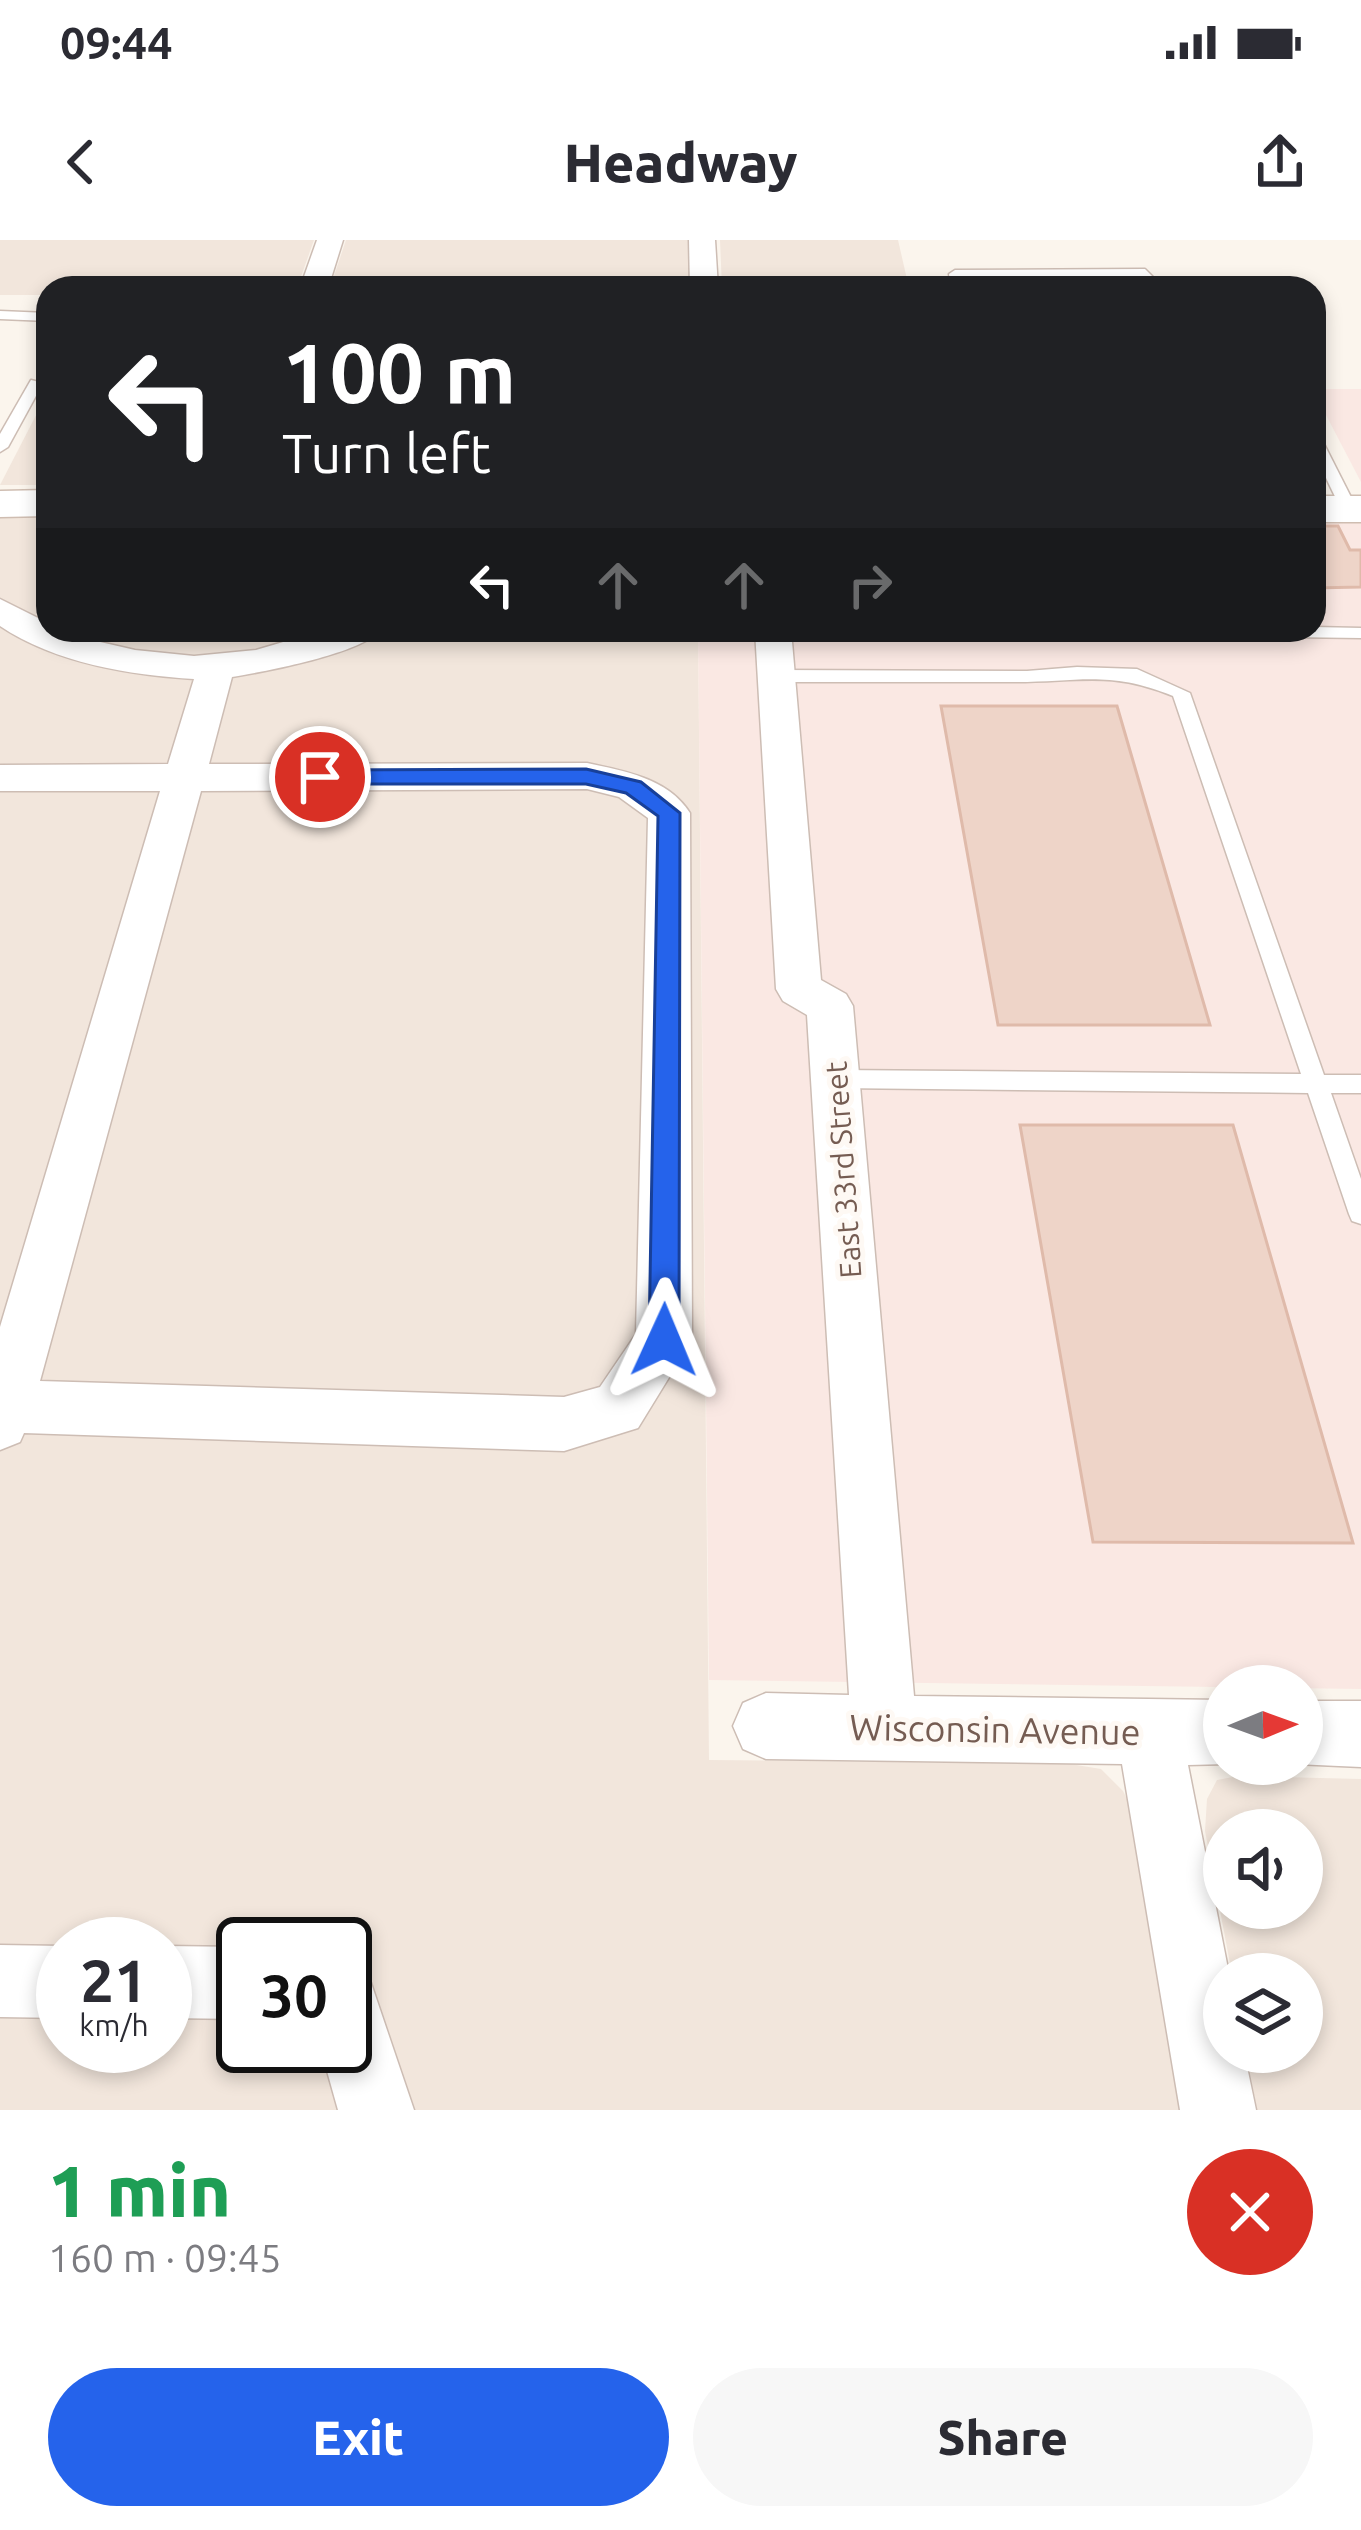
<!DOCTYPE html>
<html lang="en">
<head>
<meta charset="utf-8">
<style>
	:root { --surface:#fff; --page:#f7f7f7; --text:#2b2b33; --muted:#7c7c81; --accent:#2563eb }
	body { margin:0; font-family:Ubuntu,sans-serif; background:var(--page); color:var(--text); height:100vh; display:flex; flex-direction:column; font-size:45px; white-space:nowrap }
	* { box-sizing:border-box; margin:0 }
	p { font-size:39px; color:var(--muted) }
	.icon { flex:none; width:66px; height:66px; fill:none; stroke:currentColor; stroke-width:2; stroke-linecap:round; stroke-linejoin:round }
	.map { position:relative; height:1870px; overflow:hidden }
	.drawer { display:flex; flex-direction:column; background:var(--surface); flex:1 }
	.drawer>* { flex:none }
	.hud { position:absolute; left:36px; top:36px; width:1290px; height:366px; border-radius:36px; box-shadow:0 6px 18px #0003; background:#202124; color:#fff; overflow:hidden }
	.needle { width:78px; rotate:89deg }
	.fabs { position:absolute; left:1203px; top:1425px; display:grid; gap:24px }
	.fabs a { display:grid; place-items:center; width:120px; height:120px; border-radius:50%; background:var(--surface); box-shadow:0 6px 18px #0003; font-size:60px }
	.speed { position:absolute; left:36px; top:1677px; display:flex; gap:24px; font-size:60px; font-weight:700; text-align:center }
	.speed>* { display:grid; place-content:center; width:156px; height:156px; border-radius:50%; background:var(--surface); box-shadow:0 6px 18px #0003; line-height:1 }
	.speed small { font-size:30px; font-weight:400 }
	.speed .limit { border:6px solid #111; border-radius:18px; background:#fff; color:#111 }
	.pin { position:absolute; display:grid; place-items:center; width:102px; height:102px; color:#fff; margin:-51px; border:6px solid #fff; border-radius:50%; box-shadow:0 3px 12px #0007 }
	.me { position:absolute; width:132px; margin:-66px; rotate:1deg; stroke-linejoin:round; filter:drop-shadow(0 0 9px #0008) }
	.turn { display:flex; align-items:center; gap:42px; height:252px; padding:0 48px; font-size:54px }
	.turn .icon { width:156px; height:156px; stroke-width:2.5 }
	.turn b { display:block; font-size:84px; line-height:102px }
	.lanes { display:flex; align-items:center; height:114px; padding:0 48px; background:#0003; justify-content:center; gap:60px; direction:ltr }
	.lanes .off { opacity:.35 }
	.round { display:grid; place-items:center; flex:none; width:126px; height:126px; border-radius:63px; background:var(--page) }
	.summary { display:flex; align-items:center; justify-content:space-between; height:204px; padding:0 48px }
	h1 { font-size:72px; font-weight:800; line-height:90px; color:#1e9e55 }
	.action { display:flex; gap:24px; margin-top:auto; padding:24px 48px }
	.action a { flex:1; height:138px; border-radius:72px; background:var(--accent); color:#fff; font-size:48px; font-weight:800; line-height:138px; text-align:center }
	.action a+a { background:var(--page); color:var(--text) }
	.status { display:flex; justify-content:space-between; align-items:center; height:84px; padding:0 60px; background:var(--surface); direction:ltr }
	.status svg { height:33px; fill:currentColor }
	header { display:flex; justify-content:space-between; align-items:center; height:156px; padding:0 48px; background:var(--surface); font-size:54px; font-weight:800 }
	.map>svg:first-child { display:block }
	.residential { fill:#f2e6dc; fill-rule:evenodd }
	.commercial { fill:#fae8e3 }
	.building { fill:#eed4c8; stroke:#dfbaaa; stroke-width:3 }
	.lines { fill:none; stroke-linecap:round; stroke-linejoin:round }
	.lane-casing { stroke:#cdbdb4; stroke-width:3 }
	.street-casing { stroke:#cdbdb4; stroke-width:3 }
	.secondary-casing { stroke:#cfbdb1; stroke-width:3 }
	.lane { fill:#fff; fill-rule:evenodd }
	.street { fill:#fff; fill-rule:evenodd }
	.secondary { fill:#fff; fill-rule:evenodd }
	.route { fill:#2563eb; stroke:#184099; stroke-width:3 }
	.labels { text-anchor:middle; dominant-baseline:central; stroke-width:10; stroke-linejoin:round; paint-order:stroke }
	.street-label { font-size:30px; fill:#755c52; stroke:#fef9f4 }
	.near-street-label { font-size:36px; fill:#755c52; stroke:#fef9f4 }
</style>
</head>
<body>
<div class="status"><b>09:44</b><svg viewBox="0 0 49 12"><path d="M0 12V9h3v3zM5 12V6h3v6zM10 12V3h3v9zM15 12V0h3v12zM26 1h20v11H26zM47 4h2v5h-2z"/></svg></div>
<header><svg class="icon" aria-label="back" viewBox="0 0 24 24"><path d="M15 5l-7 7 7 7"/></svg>Headway<svg class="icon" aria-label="share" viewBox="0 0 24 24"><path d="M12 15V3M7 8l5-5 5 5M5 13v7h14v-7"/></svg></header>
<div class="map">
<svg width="1361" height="1870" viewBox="0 0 1361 1870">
	<rect width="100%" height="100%" fill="#fbf5ed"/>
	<!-- residential -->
	<g class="residential">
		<path d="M 0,0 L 314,0 L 297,48 L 48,48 L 48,55 L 0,55 Z"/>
		<path d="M 346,0 L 691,0 L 692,48 L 330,48 Z"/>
		<path d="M 720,0 L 898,0 L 909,48 L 722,48 Z"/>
		<path d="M 48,152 L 48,245 L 0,245 Z"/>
		<path d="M 0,271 L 48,272 L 48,390 L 698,390 L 709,1520 L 1070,1524 L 1101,1529 L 1123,1551 L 1143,1591 L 1191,1870 L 0,1870 ZM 63,1704 L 165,1704 L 165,1806 L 63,1806 ZM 243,1704 L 345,1704 L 345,1806 L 243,1806 Z"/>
		<path d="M 1238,1536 L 1361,1539 L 1361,1870 L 1257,1870 L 1246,1812 L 1302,1812 L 1302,1734 L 1232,1734 L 1205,1591 L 1207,1559 L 1217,1540 ZM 1302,1590 L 1302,1668 L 1224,1668 L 1224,1590 Z"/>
	</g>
	<!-- commercial -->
	<g class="commercial">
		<path d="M 1314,149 L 1361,149 L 1361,242 L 1314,152 Z"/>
		<path d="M 1314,282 L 1361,282 L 1361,1449 L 709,1440 L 698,390 L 1314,390 Z"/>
	</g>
	<!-- building -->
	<g class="building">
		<path d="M 1314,286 L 1338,286 L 1350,310 L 1361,310 L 1361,347 L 1314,348 Z"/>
		<path d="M 941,466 L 1117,466 L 1210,785 L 998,785 Z"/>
		<path d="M 1020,885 L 1233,885 L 1353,1303 L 1093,1302 Z"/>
	</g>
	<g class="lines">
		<defs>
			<g id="lane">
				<path d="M 1145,29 L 1164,48 L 1150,48 L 1141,37 L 962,38 L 965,48 L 951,48 L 949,34 L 955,30 Z"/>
				<path d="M 0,71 L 48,73 L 48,81 L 0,79 Z"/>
				<path d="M 48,117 L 48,131 L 39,131 L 41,121 Z"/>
				<path d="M 31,140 L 43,143 L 8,207 L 0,212 L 0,194 Z"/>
				<path d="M 1314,194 L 1321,198 L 1357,269 L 1355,272 L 1341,269 L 1314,213 Z"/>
				<path d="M 1314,387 L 1361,388 L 1361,398 L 1124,395 L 1115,390 Z"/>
				<path d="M 1077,427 L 1137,429 L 1190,453 L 1324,835 L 1361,835 L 1361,853 L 1331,853 L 1361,939 L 1361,984 L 1352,981 L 1349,974 L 1308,853 L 836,848 L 825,839 L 836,830 L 1301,834 L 1173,456 C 1107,429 1076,443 1009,442 C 931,442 854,442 776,442 L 767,436 L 776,430 L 1027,431 Z"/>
			</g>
			<g id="street">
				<path d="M 317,0 L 343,0 L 328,48 L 300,48 Z"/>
				<path d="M 689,0 L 715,0 L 718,48 L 690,48 Z"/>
				<path d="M 0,359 L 48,383 L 48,390 L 135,410 L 194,416 L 256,410 L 324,390 L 380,390 C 364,413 263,432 232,437 L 209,524 L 587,523 C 624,531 668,538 690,573 L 692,1100 L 638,1188 L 564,1211 L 24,1193 L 20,1202 L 0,1210 L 0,1087 L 160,551 L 0,551 L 0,525 L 168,524 L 194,439 C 129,435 55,423 0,386 ZM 587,549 L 619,557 L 648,578 L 636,1094 L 600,1147 L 564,1157 L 40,1141 L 201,551 Z"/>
				<path d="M 755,390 L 791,390 L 821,740 L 846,754 L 853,766 L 914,1456 L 1224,1460 L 1224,1524 L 1228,1524 L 1188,1525 L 1229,1734 L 1224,1734 L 1224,1812 L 1244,1812 L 1256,1870 L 1180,1870 L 1122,1524 L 766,1519 L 743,1509 L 733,1486 L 743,1463 L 766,1453 L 849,1455 L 807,775 L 783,761 L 776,749 Z"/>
				<path d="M 1302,1461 L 1361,1461 L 1361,1527 L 1295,1524 L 1302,1524 Z"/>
				<path d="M 0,1705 L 63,1706 L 63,1778 L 0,1777 Z"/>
				<path d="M 165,1706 L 243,1707 L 243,1779 L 165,1778 Z"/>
				<path d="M 345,1733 L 371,1743 L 414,1870 L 338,1870 L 320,1806 L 345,1806 Z"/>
			</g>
			<g id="secondary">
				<path d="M 48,250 L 48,276 L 0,277 L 0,251 Z"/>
				<rect x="1314" y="256" width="47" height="26"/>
			</g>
		</defs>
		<!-- lane casing -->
		<use href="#lane" class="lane-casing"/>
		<!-- street casing -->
		<use href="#street" class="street-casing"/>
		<!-- secondary casing -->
		<use href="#secondary" class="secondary-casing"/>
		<!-- lane -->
		<use href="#lane" class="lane"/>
		<!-- street -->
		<use href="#street" class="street"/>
		<!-- secondary -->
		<use href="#secondary" class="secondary"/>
	</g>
	<!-- route -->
	<path class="route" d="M 586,529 L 641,542 L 680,573 L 679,1100 L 675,1109 L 664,1113 L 654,1109 L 649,1100 L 658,576 L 626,553 L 586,544 L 320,544 L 309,537 L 320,530 Z"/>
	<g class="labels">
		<!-- street labels -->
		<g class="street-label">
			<text transform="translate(843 930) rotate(-94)">East 33rd Street</text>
		</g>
		<!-- near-street labels -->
		<g class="near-street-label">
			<text transform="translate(995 1489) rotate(1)">Wisconsin Avenue</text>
		</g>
	</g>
</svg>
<div class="fabs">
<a><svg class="needle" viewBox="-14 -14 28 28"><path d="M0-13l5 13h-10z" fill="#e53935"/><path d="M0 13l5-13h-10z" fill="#7c7c81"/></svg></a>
<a><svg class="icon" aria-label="sound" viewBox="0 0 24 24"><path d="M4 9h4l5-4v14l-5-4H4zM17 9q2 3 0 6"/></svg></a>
<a><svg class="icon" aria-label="layers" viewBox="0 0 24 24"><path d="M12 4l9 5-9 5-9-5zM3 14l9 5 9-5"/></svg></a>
</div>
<div class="speed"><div>21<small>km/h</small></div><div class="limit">30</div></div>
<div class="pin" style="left:320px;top:537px;background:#d93025"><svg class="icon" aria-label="arrive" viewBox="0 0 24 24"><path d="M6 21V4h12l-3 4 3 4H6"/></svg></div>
<svg class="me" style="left:664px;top:1100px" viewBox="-20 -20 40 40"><path d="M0-17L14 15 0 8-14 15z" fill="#2563eb" stroke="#fff" stroke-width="4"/></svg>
<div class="hud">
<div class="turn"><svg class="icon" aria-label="left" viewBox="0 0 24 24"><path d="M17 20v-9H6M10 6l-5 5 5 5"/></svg><div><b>100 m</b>Turn left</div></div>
<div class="lanes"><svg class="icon" aria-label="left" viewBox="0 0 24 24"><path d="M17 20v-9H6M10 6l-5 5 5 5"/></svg><svg class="icon off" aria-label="ahead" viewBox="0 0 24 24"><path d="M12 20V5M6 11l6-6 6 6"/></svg><svg class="icon off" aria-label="ahead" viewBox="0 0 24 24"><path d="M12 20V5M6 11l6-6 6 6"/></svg><svg class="icon off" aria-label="right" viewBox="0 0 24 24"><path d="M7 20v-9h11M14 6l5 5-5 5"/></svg></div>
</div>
</div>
<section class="drawer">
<div class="summary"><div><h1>1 min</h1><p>160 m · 09:45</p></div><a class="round" style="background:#d93025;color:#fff"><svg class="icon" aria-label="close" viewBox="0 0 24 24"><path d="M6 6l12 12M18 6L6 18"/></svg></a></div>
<div class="action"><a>Exit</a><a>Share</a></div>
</section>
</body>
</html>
